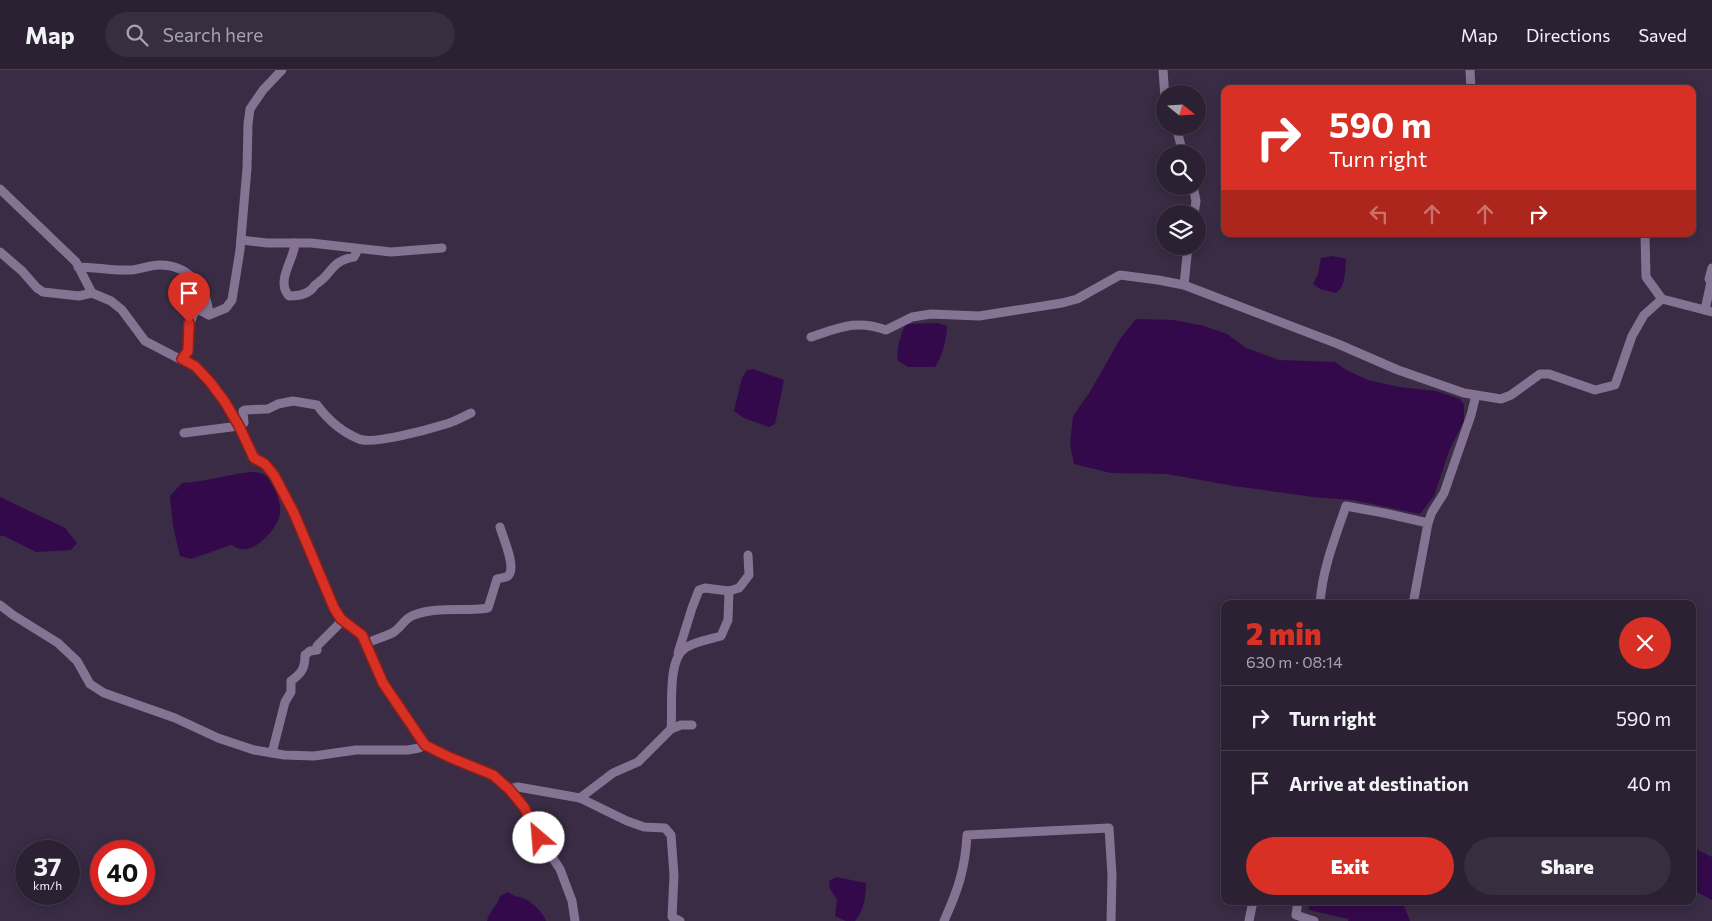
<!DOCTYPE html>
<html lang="en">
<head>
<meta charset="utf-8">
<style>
	:root { --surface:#2b2133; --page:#372e3f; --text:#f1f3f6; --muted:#a6a3ac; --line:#473e4e; --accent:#d93025 }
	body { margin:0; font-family:Commissioner,sans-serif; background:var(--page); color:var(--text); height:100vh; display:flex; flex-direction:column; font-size:19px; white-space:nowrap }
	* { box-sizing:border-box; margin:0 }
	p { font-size:16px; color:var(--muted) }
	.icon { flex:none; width:28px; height:28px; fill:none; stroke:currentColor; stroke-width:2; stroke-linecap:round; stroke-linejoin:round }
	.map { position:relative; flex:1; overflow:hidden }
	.details { position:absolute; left:1221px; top:530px; width:475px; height:305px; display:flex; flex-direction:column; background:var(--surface); border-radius:10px; box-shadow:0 2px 12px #0003,0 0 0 1px var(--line) }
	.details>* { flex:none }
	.banner { position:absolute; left:1221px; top:15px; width:475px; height:152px; border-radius:10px; box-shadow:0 2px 12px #0003,0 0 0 1px var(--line); background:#d93025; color:#fff; overflow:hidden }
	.needle { width:32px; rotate:108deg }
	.buttons { position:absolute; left:1156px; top:15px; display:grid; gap:10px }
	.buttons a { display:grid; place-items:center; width:50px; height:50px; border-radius:50%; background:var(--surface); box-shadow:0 2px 12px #0003,0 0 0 1px var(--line); font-size:25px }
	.speed { position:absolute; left:15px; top:770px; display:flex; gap:10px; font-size:25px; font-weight:700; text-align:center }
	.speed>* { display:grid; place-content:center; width:65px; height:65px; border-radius:50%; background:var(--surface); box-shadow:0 2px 12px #0003,0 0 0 1px var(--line); line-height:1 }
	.speed small { font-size:12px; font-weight:400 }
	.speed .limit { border:8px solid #d22; background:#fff; color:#111 }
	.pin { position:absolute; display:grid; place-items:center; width:42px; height:42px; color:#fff; margin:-51px -21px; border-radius:50% 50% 50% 0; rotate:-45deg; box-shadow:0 0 5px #0007 }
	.pin .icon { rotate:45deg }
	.me { position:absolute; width:55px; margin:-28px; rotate:333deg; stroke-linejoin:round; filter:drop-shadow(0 0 4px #0008) }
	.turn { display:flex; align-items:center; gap:18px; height:105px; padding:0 25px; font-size:22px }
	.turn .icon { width:65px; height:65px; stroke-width:2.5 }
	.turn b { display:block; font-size:35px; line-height:42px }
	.lanes { display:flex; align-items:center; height:48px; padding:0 25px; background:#0003; justify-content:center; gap:25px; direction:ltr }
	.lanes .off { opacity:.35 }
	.round { display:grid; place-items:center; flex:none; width:52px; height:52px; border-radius:26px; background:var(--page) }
	.head { display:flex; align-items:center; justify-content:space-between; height:85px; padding:0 25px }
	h1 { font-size:30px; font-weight:800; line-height:38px; color:var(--accent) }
	.cta { display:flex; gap:10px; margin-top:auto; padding:10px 25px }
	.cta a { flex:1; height:58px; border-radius:30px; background:var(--accent); color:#fff; font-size:20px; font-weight:800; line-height:58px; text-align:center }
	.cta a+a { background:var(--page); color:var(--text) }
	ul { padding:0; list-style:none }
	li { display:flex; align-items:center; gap:15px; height:65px; padding:0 25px; border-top:1px solid var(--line) }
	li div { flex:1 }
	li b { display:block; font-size:19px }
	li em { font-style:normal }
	header { display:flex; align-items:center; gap:30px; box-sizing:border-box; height:70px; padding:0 25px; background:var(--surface); border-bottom:1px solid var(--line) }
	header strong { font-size:24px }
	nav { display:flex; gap:28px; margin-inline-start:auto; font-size:18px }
	.search { width:350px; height:45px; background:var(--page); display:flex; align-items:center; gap:12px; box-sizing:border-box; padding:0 18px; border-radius:28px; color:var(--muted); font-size:19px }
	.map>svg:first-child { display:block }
	.water { fill:#33094b }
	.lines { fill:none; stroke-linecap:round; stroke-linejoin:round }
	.minor { stroke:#847393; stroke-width:9 }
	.route-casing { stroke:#8d1f18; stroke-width:12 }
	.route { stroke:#d93025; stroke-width:9 }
</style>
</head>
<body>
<header>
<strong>Map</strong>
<div class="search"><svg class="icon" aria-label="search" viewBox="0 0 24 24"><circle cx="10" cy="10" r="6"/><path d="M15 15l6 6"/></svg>Search here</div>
<nav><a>Map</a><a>Directions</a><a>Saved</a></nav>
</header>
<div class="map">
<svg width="1712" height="851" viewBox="0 0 1712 851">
	<rect width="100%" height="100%" fill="#392c44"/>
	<!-- water -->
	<g class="water">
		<path d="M 1333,186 L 1346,189 C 1345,201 1346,216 1336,223 L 1320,219 L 1313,214 L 1318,204 L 1321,188 Z"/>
		<path d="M 1136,249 L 1174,250 L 1204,256 L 1227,264 L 1246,278 L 1279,290 L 1335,292 L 1346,300 L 1368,310 L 1399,317 L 1436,321 L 1460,329 L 1464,335 L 1464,351 L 1449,381 L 1434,426 L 1420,444 L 1353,430 L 1313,427 L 1234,416 L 1167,404 L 1111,403 L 1074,394 L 1070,374 L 1073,346 L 1090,322 L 1120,269 Z"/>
		<path d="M 938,253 L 947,256 C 947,268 942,287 935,297 L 908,297 L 898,291 C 896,279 900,265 906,254 Z"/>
		<path d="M 753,299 L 784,310 L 775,354 L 769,357 L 744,348 L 734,341 L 742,308 L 747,300 Z"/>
		<path d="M 252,402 C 255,402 260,403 263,404 C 273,409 281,431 280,442 C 280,456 257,482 241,479 C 238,479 234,476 231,475 L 191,489 L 180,486 L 173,456 L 170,426 L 182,413 C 206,412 228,404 252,402 Z"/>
		<path d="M 0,427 L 65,458 L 77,473 L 71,480 L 36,482 L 4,466 L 0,466 Z"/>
		<path d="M 1692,777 L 1712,787 L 1712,830 L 1693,820 Z"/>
		<path d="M 836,807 L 866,813 C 866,826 864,841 855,851 L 846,851 L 835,846 L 837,829 L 830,819 L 829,811 Z"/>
		<path d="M 508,822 C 514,827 516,826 523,828 C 533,832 542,842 546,851 L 487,851 C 489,841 497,837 500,826 Z"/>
		<path d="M 1308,831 L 1402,831 L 1410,851 L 1348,851 L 1348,849 L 1309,840 Z"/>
	</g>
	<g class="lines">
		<!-- minor -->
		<g class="minor">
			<path d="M 1163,0 L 1165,28"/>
			<path d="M 1470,0 L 1471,19"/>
			<path d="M 1176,56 L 1183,84"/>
			<path d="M 1193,116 L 1196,131 L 1194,144"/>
			<path d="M 0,119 L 76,192 L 92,223 L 111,231 L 122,240 L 145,271 L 195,297 L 210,312 L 225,332 L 239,356 L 253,388 L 265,394 L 275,405 L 293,443 L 334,538 L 341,549 L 362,565 L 383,613 L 425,675 L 449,687 L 493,705 L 509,719 L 524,737 L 539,768 L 560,799 L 572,831 L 575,851"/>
			<path d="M 1645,164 L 1646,207 L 1662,229"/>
			<path d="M 241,170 L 267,173 L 311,173 L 391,182 L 442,178"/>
			<path d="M 295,173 C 295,188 275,211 289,226 C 299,226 310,224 315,215 C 333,204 330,191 354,187 L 358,179"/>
			<path d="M 0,182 L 22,201 L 37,218 L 43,222 L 79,226 L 92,223"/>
			<path d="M 78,197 C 95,197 113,201 129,200 C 139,200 149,195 160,195 C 188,195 207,217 209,245"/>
			<path d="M 1184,215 L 1188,176"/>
			<path d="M 1705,240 L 1711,212 L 1709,209 L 1712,198"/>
			<path d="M 811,267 C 839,258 856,249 886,260 L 912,247 L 931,244 L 979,246 L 1062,233 L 1077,229 L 1120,205 L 1158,210 L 1184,215 L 1338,274 L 1398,300 L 1464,323 L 1501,329 L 1511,325 L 1540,304 L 1549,304 L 1595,320 L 1615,315 L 1632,266 L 1644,245 L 1662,229 L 1712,242"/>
			<path d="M 182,289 C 196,273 183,256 197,239 L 209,245 L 226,238 L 232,230 L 240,180 L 247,98 L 248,54 L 250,39 L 263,20 L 282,0"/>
			<path d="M 184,363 L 239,356 L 244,353 L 243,341 L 245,340 L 268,339 L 278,334 L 293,331 L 317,335 C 328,350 342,362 359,369 C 373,375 430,359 446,354 C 454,352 463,347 471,343"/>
			<path d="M 1428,453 L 1432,442 L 1444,423 L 1471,345 L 1476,325"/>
			<path d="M 1320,534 C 1322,500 1335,468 1346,436 L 1384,443 L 1428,453 L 1413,534"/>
			<path d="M 0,535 L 13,545 L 58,573 L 77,591 L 90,614 L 104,623 L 175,648 L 218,668 L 254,680 L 284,685 L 314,686 L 356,680 L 408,680 L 419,678 L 425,675"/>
			<path d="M 365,574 C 375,569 385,567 394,562 C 402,556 405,548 414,545 C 438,536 464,542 488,538 L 497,509 C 500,508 505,508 508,506 C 517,498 503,468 500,457"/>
			<path d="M 678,583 L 692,538 L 699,520 L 705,518 L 729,521"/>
			<path d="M 671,659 L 681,655 L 692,655"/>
			<path d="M 272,683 L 285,632 L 291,622 L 291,611 C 302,603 305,598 305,585 L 310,581 L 317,580 L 317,576 L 339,554 L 341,549"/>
			<path d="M 509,719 L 518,717 L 580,728 L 627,751 L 644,757 L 665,758 L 671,765 L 674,805 L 672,847 L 680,851"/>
			<path d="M 580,728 L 613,703 L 638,692 L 671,659 C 673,640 667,592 684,579 C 692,572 711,569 721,566 L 728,550 L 729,521 L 739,518 L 749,505 L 748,485"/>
			<path d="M 1298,831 L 1296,845 L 1314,851"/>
			<path d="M 944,851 C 958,820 965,800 967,765 L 1109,758 L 1112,805 L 1111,851"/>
			<path d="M 1249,851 L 1253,831"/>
		</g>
	</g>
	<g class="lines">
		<defs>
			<path id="route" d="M 189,253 L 188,281 L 182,289 L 195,296 L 210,312 L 225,332 L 239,356 L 254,388 L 265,394 L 274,405 L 294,443 L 334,538 L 341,549 L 362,565 L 383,613 L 425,675 L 449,687 L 493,705 L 509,719 L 524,737 L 539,768"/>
		</defs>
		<!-- route casing -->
		<use href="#route" class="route-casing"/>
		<!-- route -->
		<use href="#route" class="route"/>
	</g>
</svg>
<div class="buttons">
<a><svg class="needle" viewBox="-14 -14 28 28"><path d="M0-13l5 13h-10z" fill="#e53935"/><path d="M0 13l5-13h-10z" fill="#a6a3ac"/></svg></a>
<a><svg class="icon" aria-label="search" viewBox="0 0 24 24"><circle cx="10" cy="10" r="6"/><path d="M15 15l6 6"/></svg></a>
<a><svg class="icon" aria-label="layers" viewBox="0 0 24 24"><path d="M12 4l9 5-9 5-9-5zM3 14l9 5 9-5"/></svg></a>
</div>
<div class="speed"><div>37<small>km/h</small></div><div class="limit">40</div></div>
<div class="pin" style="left:189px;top:253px;background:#d93025"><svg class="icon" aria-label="arrive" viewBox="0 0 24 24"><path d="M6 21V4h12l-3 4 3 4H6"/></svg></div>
<svg class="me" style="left:539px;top:768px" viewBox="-20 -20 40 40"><circle r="19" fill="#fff"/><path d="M0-13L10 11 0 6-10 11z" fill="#d93025"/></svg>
<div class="banner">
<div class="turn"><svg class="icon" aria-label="right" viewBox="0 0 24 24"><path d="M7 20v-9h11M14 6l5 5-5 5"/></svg><div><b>590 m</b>Turn right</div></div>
<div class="lanes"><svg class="icon off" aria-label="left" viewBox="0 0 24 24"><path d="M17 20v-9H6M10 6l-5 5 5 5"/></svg><svg class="icon off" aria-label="ahead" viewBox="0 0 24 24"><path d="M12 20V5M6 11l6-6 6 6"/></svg><svg class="icon off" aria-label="ahead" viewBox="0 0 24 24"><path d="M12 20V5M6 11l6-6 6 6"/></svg><svg class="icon" aria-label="right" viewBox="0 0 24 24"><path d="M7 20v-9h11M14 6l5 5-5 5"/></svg></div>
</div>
<section class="details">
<div class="head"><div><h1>2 min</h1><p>630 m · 08:14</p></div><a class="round" style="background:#d93025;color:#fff"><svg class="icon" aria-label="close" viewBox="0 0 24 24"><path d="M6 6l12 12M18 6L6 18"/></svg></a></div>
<ul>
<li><svg class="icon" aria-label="right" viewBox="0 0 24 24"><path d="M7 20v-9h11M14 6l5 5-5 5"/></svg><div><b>Turn right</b></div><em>590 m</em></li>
<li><svg class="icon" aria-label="arrive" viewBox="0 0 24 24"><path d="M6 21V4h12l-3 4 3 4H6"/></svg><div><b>Arrive at destination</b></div><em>40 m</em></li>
</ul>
<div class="cta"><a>Exit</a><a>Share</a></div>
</section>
</div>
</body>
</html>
